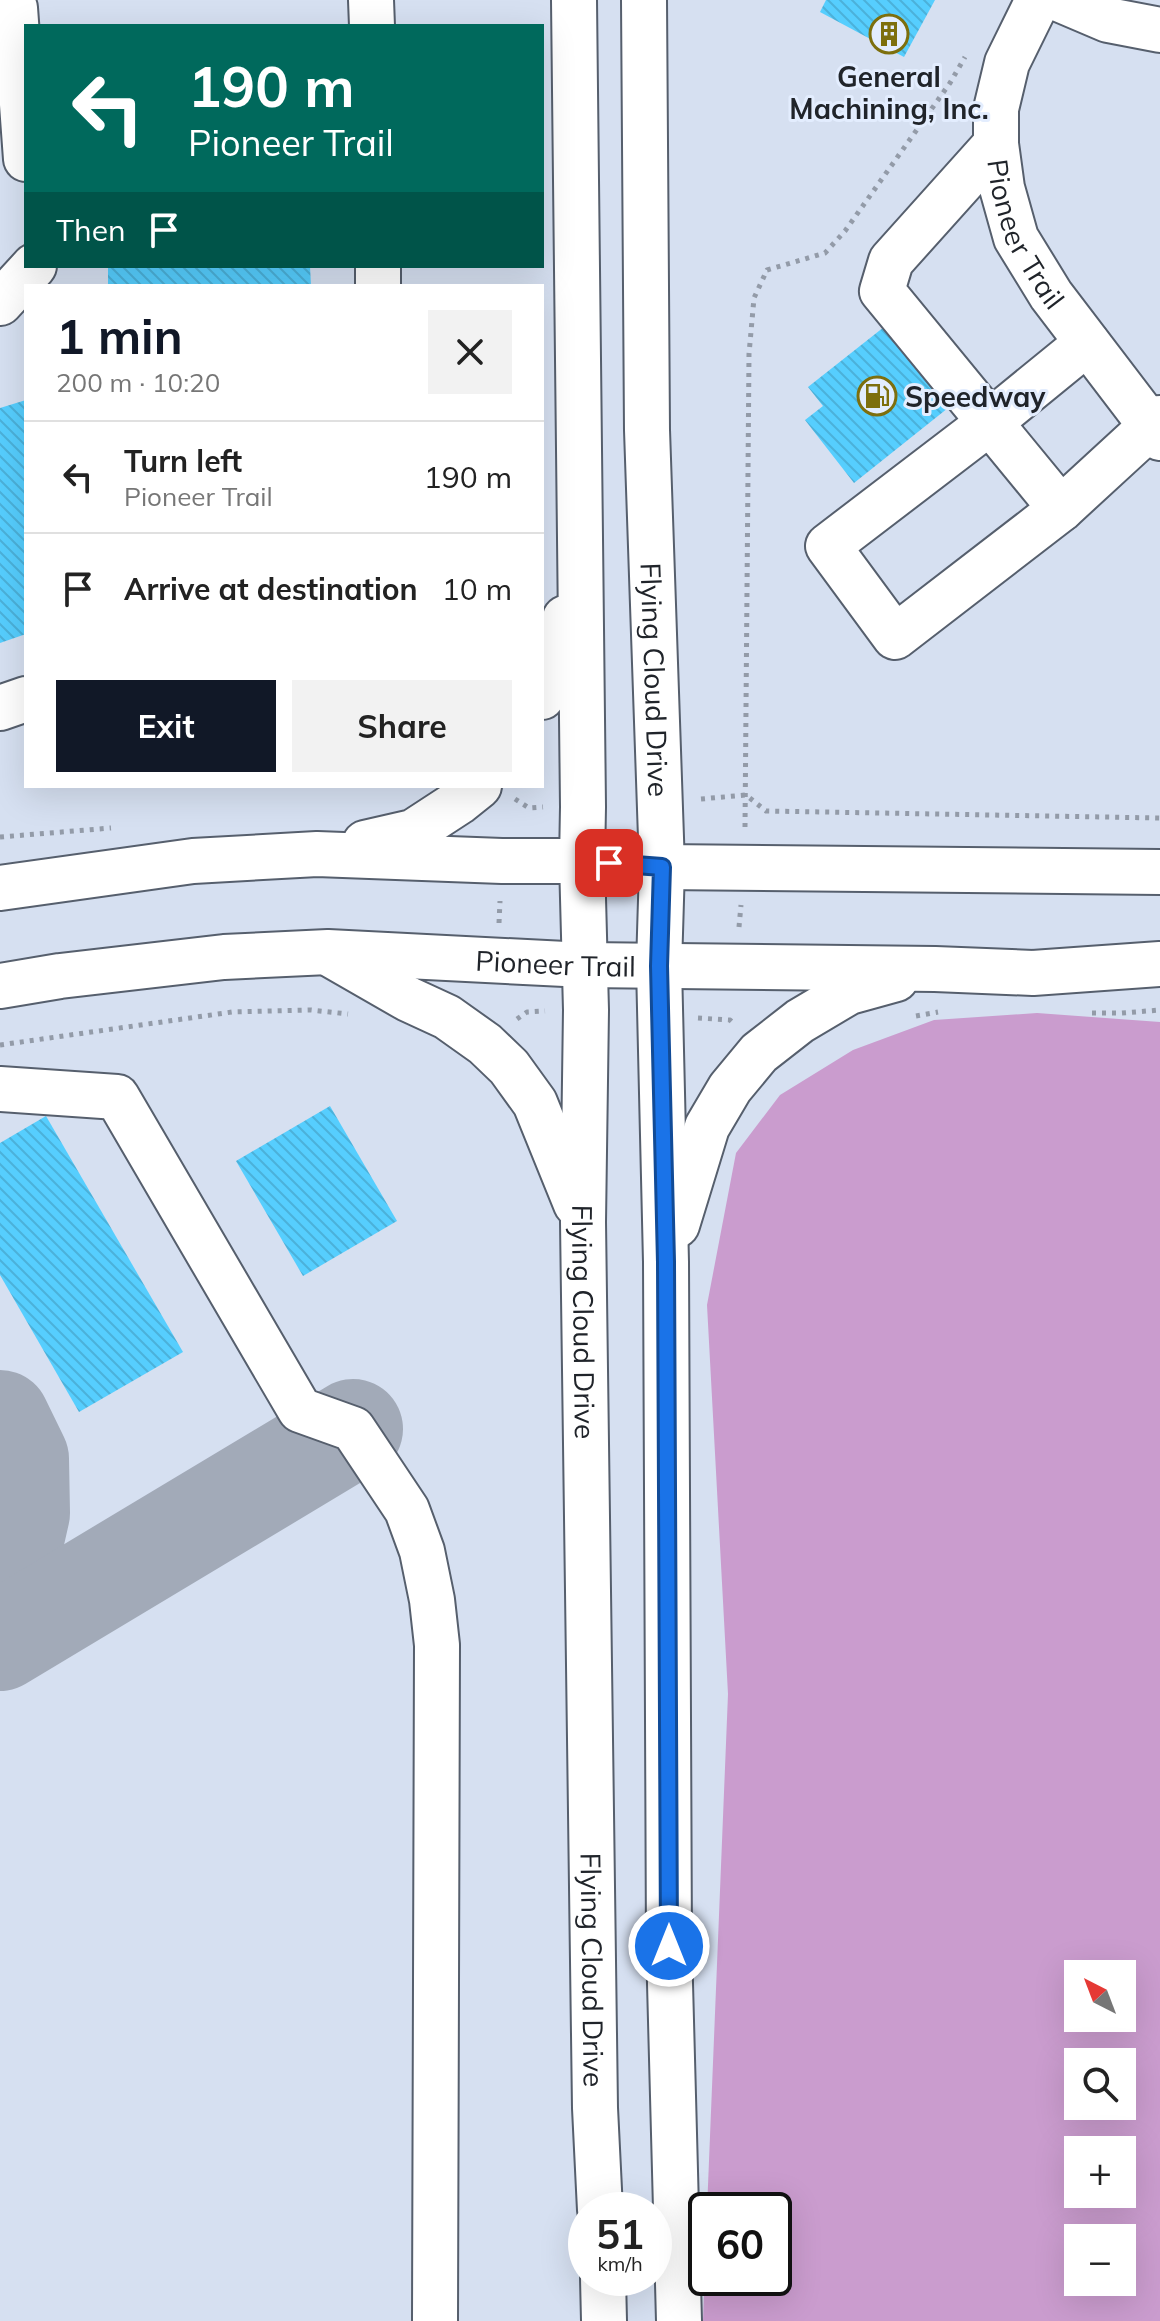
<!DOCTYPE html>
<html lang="en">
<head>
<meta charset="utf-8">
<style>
	:root { --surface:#fff; --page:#f2f2f2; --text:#222; --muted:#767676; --line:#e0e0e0; --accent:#111827 }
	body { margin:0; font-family:Mulish,sans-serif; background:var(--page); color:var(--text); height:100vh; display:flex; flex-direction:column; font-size:30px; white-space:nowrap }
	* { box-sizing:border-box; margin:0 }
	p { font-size:26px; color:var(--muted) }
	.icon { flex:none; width:44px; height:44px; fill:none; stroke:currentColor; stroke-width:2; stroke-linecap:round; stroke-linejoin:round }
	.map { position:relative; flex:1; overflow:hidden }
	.side { position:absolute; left:24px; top:284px; width:520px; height:504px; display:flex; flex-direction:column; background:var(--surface); border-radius:0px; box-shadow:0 8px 32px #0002 }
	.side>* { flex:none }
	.hud { position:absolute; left:24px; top:24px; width:520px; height:244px; border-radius:0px; box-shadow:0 8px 32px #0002; background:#00695c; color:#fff; overflow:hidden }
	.needle { width:52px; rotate:318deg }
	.fabs { position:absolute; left:1064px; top:1960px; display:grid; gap:16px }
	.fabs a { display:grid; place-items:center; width:72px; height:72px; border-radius:0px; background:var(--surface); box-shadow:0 8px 32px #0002; font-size:40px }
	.speed { position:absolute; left:568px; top:2192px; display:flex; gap:16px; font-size:40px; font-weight:700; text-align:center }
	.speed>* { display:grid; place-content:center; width:104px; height:104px; border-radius:50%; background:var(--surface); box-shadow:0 8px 32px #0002; line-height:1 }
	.speed small { font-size:20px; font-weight:400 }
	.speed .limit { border:4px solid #111; border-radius:12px; background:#fff; color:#111 }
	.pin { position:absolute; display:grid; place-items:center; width:68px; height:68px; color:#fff; margin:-34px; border-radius:16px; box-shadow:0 4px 12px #0006 }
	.me { position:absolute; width:88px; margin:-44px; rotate:0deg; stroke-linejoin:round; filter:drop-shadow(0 0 6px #0008) }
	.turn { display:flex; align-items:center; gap:28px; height:168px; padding:0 32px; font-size:36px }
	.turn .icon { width:104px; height:104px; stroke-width:2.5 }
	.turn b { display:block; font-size:56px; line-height:68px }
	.then { display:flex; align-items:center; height:76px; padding:0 32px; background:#0003; gap:16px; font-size:30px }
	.round { display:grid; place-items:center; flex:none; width:84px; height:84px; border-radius:0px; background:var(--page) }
	.overview { display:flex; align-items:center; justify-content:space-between; height:136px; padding:0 32px }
	h1 { font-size:48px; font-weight:700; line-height:60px; color:var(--accent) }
	.primary-button { display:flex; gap:16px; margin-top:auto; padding:16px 32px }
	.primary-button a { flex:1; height:92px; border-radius:0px; background:var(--accent); color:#fff; font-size:32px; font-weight:700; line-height:92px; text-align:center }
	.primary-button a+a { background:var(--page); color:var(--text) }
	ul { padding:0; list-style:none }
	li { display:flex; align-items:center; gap:24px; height:112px; padding:0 32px; border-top:2px solid var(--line) }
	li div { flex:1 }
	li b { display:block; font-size:30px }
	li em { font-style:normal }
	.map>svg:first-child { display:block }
	.green { fill:#ca9cce; fill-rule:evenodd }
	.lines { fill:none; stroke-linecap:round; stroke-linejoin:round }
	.taxiway { stroke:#a2aab8; stroke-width:100 }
	.building { fill:url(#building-back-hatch) }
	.minor-casing { stroke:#565f6d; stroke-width:48 }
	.major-casing { stroke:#565f6d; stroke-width:48 }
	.path { stroke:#939ba8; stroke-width:5; stroke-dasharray:4 6; stroke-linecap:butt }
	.minor { stroke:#fff; stroke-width:44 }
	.major { stroke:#fff; stroke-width:44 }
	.route-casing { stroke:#114b97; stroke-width:20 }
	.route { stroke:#1a73e8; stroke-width:14 }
	.labels { text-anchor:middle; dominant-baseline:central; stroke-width:6; stroke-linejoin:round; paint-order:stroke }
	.poi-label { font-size:28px; font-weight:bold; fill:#20242a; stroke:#e3edfe }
	.street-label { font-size:28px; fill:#20242a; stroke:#e3edfe }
</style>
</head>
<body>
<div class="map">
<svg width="1160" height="2321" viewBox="0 0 1160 2321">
	<defs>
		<pattern id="building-back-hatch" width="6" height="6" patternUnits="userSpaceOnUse" patternTransform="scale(2)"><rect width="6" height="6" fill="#56cefe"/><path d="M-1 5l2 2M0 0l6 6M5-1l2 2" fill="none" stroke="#4bb1da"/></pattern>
	</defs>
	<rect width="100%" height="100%" fill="#d6e0f1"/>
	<!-- green -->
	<path class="green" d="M 1037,1013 L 1160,1022 L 1160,2321 L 703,2321 L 706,2237 L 706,2278 L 774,2278 L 774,2210 L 707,2210 L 728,1694 L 707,1305 L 736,1153 L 780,1095 L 853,1050 L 934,1020 ZM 1078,1974 L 1122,1974 L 1122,2018 L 1078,2018 ZM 1078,2062 L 1122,2062 L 1122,2106 L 1078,2106 ZM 1078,2150 L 1122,2150 L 1122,2194 L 1078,2194 ZM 1122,2238 L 1122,2282 L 1078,2282 L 1078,2238 Z"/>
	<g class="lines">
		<!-- taxiway -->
		<g class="taxiway">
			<path d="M 0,1420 L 19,1459 L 20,1513 L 3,1588 L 0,1593"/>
			<path d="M 0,1641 L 353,1429"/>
		</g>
	</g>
	<!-- building -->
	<g class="building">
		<path d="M 826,0 L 935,0 L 904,57 L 820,12 Z"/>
		<path d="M 108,266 L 310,266 L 311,286 L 108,286 Z"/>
		<path d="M 884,327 L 948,408 L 854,483 L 805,420 L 823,406 L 808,387 Z"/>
		<path d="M 26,400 L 26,634 L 0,643 L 0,408 Z"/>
		<path d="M 330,1106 L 397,1221 L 303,1276 L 236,1161 Z"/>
		<path d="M 46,1116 L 183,1352 L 79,1412 L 0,1275 L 0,1143 Z"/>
	</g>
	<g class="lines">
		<defs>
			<g id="minor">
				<path d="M 371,0 L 372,26"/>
				<path id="s1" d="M 1038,0 L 1007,63 L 996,109 L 996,144 L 1002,188 L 1016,238 L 1051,295 L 1160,438"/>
				<path d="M 1061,0 L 1108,20 L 1160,30"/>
				<path d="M 15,8 L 26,159"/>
				<path d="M 996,144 L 891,261 L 882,291 L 1061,509"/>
				<path d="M 378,286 L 378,266"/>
				<path d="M 0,303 L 34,266"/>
				<path d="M 1087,343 L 989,423 L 828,546 L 895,637 L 1061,509 L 1160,418"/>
				<path d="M 0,708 L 26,699"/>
				<path d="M 0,1089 L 117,1097 L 300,1410 L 353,1429 L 407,1510 L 422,1551 L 432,1600 L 437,1645 L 435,2321"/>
			</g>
			<g id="major">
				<path id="s2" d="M 574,0 L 583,807 L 582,861 L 586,1010 L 583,1222 L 595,2108 L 600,2210"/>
				<path id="s3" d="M 644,0 L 647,430 L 662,867 L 659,966 L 666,1262 L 669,1946 L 679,2321"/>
				<path d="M 542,697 L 549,682 L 565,618"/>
				<path d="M 365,843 L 413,832 L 459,802 L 479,786"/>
				<path d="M 0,888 L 193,861 L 317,854 L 502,861 L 582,861 L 662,867 L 1160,872"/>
				<path d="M 333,956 L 408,999 L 447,1017 L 485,1044 L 509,1067 L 535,1103 L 576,1204"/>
				<path id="s4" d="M 0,986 L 60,976 L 224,957 L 328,952 L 585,965 L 935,969 L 1033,973 L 1160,964"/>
				<path d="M 677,1225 L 707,1127 L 730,1088 L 759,1053 L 800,1021 L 849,992 L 896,979"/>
				<path d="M 603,2278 L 604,2321"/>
			</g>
		</defs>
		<!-- minor casing -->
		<use href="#minor" class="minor-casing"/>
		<!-- major casing -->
		<use href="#major" class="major-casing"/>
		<!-- path -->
		<g class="path">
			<path d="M 515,799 L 529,808 L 543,807"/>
			<path d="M 701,799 L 746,795 L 766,811 L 1160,818"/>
			<path d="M 745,827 L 749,354 L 754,298 L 767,270 L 825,253 L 845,231 L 950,83 L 965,57"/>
			<path d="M 0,837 L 111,828"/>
			<path d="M 499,923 L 500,901"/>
			<path d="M 739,927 L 741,905"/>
			<path d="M 1092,1013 L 1122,1013 L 1160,1010"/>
			<path d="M 916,1016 L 938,1012"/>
			<path d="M 698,1018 L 730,1020 L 734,1024"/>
			<path d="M 517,1019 L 527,1012 L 545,1011"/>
			<path d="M 0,1045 L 232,1012 L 311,1010 L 348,1014"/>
		</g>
		<!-- minor -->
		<use href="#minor" class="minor"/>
		<!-- major -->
		<use href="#major" class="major"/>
	</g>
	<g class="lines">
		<defs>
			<path id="route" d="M 609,863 L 662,867 L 659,966 L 666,1262 L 669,1946"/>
		</defs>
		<!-- route casing -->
		<use href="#route" class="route-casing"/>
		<!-- route -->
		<use href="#route" class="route"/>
	</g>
	<!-- icons -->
	<defs>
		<symbol id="building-ring" viewBox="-11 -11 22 22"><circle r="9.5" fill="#e3edfe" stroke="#7d6f0d" stroke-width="1.5"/><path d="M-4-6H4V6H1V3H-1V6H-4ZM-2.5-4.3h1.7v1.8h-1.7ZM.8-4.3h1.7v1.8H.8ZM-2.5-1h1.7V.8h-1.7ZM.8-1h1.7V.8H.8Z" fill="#7d6f0d"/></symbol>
		<symbol id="fuel-ring" viewBox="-11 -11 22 22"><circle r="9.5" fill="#e3edfe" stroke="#7d6f0d" stroke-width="1.5"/><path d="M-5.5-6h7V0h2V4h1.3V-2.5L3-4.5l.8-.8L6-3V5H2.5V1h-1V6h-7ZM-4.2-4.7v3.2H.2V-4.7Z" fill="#7d6f0d"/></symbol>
	</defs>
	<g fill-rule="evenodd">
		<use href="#building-ring" x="867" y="12" width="44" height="44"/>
		<use href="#fuel-ring" x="855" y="374" width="44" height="44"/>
	</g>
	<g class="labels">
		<!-- poi labels -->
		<g class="poi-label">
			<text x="889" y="76">General<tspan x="889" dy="32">Machining, Inc.</tspan></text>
			<text x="905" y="396" text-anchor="start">Speedway</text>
		</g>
		<!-- street labels -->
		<g class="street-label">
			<text stroke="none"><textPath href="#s1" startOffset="248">Pioneer Trail</textPath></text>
			<text stroke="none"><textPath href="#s3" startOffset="680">Flying Cloud Drive</textPath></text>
			<text stroke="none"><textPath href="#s4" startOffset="558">Pioneer Trail</textPath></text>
			<text stroke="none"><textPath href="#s2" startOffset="1322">Flying Cloud Drive</textPath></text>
			<text stroke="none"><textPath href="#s2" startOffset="1970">Flying Cloud Drive</textPath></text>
		</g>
	</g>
</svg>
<div class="fabs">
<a><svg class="needle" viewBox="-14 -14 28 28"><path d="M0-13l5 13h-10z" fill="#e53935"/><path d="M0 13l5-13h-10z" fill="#767676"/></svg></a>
<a><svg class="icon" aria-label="search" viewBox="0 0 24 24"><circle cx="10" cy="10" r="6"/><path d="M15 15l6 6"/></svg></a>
<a>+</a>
<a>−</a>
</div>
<div class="speed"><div>51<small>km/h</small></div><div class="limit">60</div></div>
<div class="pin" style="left:609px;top:863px;background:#d93025"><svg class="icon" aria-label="arrive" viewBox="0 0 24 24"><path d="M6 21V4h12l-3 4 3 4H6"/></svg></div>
<svg class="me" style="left:669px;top:1946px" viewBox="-20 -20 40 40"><circle r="17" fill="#1a73e8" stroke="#fff" stroke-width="3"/><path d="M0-11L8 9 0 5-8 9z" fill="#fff"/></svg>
<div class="hud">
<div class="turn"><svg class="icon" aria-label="left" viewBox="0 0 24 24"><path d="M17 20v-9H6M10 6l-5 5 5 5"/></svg><div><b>190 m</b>Pioneer Trail</div></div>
<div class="then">Then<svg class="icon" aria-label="arrive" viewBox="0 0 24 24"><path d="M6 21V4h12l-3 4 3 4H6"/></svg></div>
</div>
<section class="side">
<div class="overview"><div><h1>1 min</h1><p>200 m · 10:20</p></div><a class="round"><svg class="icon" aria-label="close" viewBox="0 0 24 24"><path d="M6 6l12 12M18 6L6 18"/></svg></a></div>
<ul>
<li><svg class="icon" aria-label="left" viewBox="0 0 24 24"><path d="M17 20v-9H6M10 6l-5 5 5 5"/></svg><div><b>Turn left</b><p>Pioneer Trail</p></div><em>190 m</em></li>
<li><svg class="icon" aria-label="arrive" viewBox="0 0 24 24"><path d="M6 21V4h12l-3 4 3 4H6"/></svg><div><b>Arrive at destination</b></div><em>10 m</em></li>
</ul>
<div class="primary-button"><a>Exit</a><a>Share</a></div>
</section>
</div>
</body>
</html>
